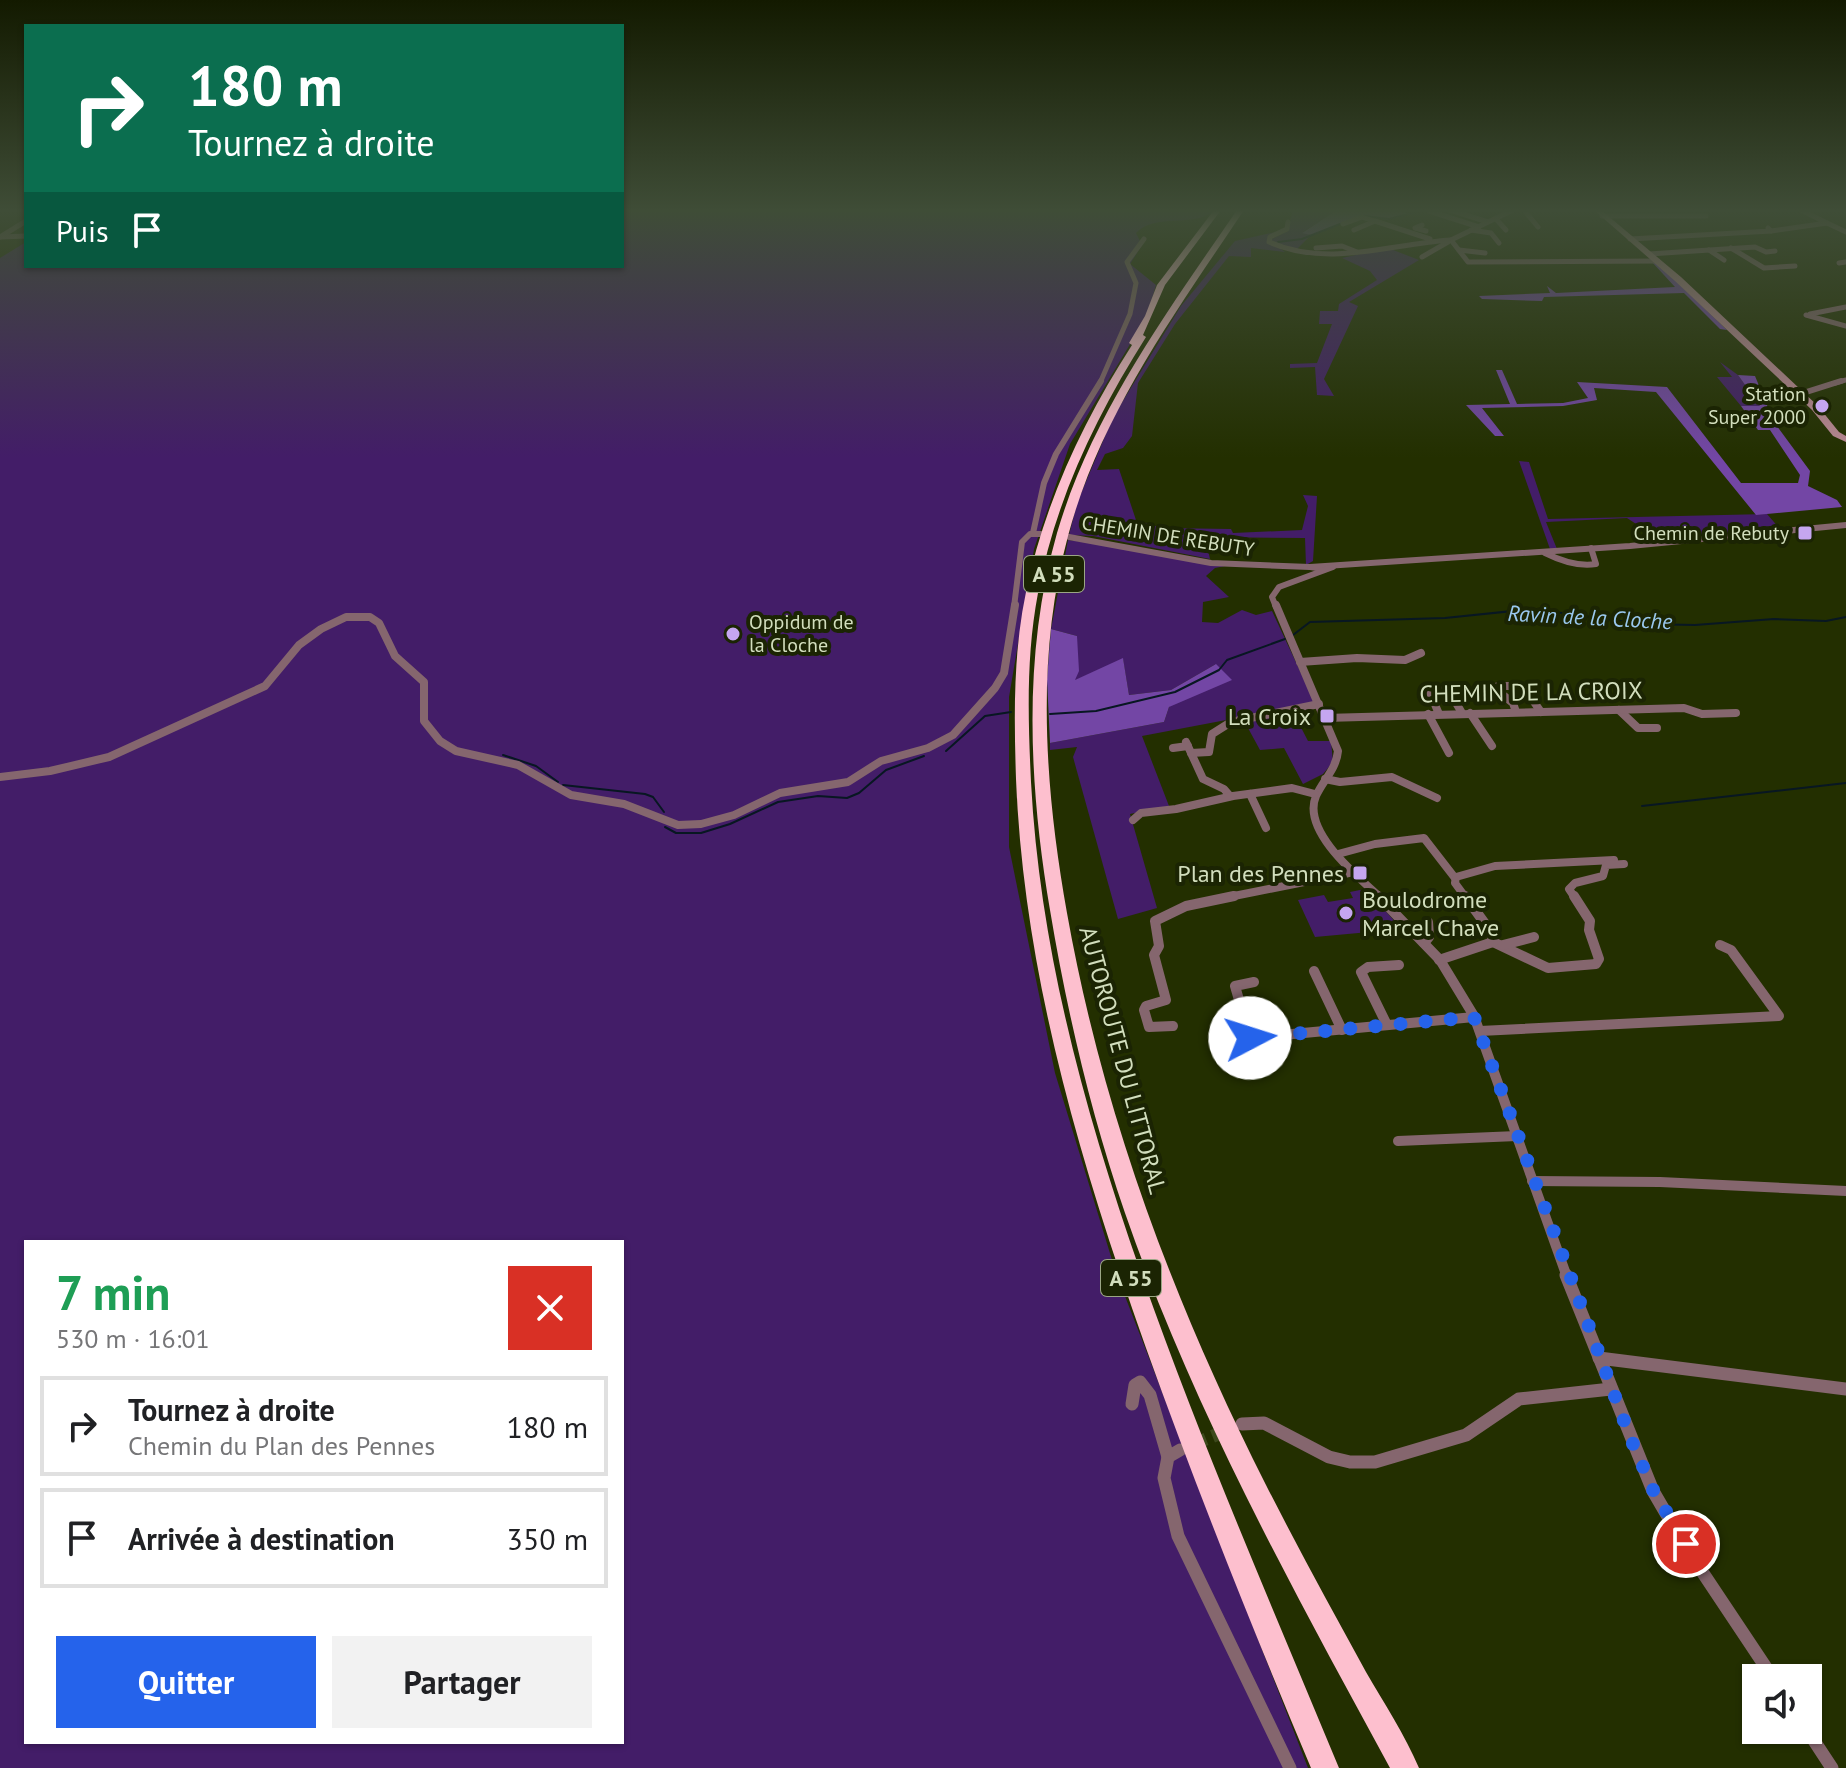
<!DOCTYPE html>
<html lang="fr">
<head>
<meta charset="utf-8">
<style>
	:root { --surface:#fff; --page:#f2f2f2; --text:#202124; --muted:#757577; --line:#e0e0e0; --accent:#2563eb }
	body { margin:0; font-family:"PT Sans",sans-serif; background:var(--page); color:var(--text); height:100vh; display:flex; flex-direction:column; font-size:30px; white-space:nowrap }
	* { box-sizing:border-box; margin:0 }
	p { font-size:26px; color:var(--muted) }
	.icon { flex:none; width:44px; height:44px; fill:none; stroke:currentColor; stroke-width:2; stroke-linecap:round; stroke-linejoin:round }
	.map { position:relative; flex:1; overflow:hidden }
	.details { position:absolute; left:24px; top:1240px; width:600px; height:504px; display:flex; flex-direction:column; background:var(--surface); border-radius:0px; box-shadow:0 2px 6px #0004 }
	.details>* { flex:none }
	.hud { position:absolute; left:24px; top:24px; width:600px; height:244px; border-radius:0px; box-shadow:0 2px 6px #0004; background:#0b6e4f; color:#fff; overflow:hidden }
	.buttons { position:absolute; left:1742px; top:1664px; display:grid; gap:16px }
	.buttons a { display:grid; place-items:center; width:80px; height:80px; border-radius:0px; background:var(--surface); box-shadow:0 2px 6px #0004; font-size:40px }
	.pin { position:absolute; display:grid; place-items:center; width:68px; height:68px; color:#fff; margin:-34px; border:4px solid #fff; border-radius:50%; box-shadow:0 2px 8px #0007 }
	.me { position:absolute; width:88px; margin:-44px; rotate:85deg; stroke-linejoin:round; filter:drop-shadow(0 0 6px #0008) }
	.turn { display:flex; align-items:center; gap:28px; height:168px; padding:0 32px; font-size:36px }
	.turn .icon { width:104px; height:104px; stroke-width:2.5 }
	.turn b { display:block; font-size:56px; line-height:68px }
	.then { display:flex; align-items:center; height:76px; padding:0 32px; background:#0003; gap:16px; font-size:30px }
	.round { display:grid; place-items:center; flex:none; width:84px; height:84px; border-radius:0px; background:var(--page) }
	.headline { display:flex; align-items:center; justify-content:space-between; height:136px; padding:0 32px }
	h1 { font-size:48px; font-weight:600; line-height:60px; color:#1e9e55 }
	.action { display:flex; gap:16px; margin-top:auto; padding:16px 32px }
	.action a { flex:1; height:92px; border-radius:0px; background:var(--accent); color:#fff; font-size:32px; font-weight:600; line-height:92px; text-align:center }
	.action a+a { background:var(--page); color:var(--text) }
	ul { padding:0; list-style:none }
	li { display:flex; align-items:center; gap:24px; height:100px; margin:0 16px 12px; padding:0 16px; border:4px solid var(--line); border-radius:0px }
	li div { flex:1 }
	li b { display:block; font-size:30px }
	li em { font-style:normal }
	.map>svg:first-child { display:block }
	.green { fill:#431d68; fill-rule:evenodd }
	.forest { fill:#7346a5 }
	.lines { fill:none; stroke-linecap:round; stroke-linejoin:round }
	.stream { stroke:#081722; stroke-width:2 }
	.minor-tunnel { stroke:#3d491c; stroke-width:13; stroke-dasharray:13 7; stroke-linecap:butt }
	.minor-far4 { stroke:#85666e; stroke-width:5 }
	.minor-far3 { stroke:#85666e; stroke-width:6 }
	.minor-far2 { stroke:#85666e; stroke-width:8 }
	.minor-far1 { stroke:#85666e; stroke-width:10 }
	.minor { stroke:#85666e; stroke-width:13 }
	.secondary { fill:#ba8894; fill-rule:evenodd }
	.motorway { fill:#fdbfce; fill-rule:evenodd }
	.route { stroke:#2563eb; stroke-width:14; stroke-dasharray:0 25.2 }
	.poi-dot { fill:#c5a6f0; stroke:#1b2403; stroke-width:3 }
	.labels { text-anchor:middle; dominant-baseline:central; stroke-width:8; stroke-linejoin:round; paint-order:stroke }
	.far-poi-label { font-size:20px; fill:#d2debd; stroke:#1b2403; text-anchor:end }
	.far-street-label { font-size:20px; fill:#d2debd; stroke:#1b2403 }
	.shield { fill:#1b2403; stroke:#9ba685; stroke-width:2 }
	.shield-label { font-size:22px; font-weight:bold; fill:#d2debd }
	.far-water-label { font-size:22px; font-style:italic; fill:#9ac8ee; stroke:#1b2403 }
	.street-label { font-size:24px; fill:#d2debd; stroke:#1b2403 }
	.poi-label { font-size:24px; fill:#d2debd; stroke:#1b2403; text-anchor:end }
</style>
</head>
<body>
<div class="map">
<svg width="1846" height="1768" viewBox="0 0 1846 1768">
	<rect width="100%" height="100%" fill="#232f00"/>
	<!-- green -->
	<g class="green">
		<path d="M 622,210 L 1215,210 C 1193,229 1156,212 1136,233 L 1142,245 L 1130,264 L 1156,285 L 1147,316 L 1070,444 L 1034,549 L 1009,697 L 1009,847 L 1055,1073 L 1116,1273 L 1308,1768 L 0,1768 L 0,258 L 26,242 L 26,266 L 622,266 ZM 26,1242 L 622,1242 L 622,1742 L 26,1742 Z"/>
		<path d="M 1290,210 L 1337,210 L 1303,232 L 1311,235 L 1295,251 L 1270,240 L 1288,231 L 1292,213 Z"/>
		<path d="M 1284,230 L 1268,240 L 1285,252 L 1251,248 L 1251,257 L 1229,256 L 1175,324 L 1138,383 L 1132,436 L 1123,448 L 1105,454 L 1097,470 L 1119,469 L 1136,520 L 1162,528 L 1231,529 L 1233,533 L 1302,530 L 1308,506 L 1303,495 L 1317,496 L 1313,561 L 1306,565 L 1305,538 L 1205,537 L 1210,559 L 1093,536 L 1069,535 L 1077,503 L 1113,417 L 1181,306 L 1235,241 Z"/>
		<path d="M 1388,248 L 1419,260 L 1349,302 L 1358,306 L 1324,379 L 1334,396 L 1317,395 L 1315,367 L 1290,368 L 1290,364 L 1317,363 L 1332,324 L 1319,324 L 1320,311 L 1338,311 L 1339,304 L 1377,280 L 1370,271 L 1342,258 Z"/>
		<path d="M 1720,362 L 1738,375 L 1761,407 L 1741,406 L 1717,377 L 1732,377 Z"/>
		<path d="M 1519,461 L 1529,462 L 1548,519 L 1767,514 L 1780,529 L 1659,539 L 1627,518 L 1546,522 L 1557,549 L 1550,549 Z"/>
		<path d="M 1068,540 L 1110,545 L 1225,566 L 1215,568 L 1206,576 L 1229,597 L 1203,602 L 1202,622 L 1218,623 L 1242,610 L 1256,615 L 1272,611 L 1315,703 L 1291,708 L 1308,741 L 1331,741 L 1333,762 L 1323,774 L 1303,784 L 1284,748 L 1260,750 L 1242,717 L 1142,736 L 1169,806 L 1130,814 L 1157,908 L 1118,919 L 1073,757 L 1077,747 L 1050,750 L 1050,743 L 1164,722 L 1169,707 L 1216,664 L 1171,690 L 1129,695 L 1123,659 L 1074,681 L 1077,636 L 1051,629 Z"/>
		<path d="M 1365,889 L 1402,929 L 1315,937 L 1298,900 L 1324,895 L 1328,902 L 1353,898 L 1350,892 Z"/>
	</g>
	<!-- forest -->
	<g class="forest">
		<path d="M 1337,210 L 1396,210 L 1409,214 L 1388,220 L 1363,216 L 1311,235 L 1302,233 Z"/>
		<path d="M 1655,261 L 1727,330 L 1720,329 L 1684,293 L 1544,297 L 1542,301 L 1482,299 L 1479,296 L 1550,293 L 1547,286 L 1556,293 L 1675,287 L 1652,262 Z"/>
		<path d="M 1496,370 L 1502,370 L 1517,404 L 1563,403 L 1588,398 L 1577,382 L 1667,387 L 1741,483 L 1798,483 L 1800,475 L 1770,430 L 1758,430 L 1741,406 L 1760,406 L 1738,375 L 1755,376 L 1774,422 L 1810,471 L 1808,486 L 1837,500 L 1842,507 L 1756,515 L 1656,392 L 1594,388 L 1597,400 L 1563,406 L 1482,408 L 1504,436 L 1495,436 L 1466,405 L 1510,404 Z"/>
		<path d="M 1051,629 L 1077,636 L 1079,671 L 1075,680 L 1123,658 L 1129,695 L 1171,690 L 1216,664 L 1232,680 L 1169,707 L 1164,722 L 1050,743 L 1047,679 Z"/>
	</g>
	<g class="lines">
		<!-- stream -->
		<g class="stream">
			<path d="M 1365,216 L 1389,219 L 1423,210"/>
			<path d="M 1278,242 L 1302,239 L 1340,224"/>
			<path d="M 1293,635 L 1310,622 L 1445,618 L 1532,609 L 1643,624 L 1695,625 L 1774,619 L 1826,621 L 1846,617"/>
			<path d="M 1050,714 L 1096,711 L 1175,692 L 1219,670 L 1227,660 L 1285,639"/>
			<path d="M 946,751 L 985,716 L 1011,712"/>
			<path d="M 503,755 L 536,766 L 558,782"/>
			<path d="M 563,785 L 645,794 L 653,797 L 664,812"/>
			<path d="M 1642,806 L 1846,783"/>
			<path d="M 665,827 L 676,833 L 701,833 L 730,824 L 778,802 L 818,796 L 847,798 L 859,793 L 886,770 L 924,756"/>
		</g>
		<!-- minor-tunnel -->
		<path class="minor-tunnel" d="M 1194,1444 L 1228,1430"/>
		<!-- minor-far4 -->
		<g class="minor-far4">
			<path d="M 1450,210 L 1488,222"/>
			<path d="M 1513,210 L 1451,240 L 1468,262 L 1658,261"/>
			<path d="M 1524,210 L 1538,227"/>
			<path d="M 1429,211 L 1479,227"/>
			<path d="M 1602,216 L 1706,216"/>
			<path d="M 1496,219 L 1506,230"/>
			<path d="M 1288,222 L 1287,229 L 1270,237 L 1269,242 C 1329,268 1389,244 1451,240"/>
			<path d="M 1827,223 L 1846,232"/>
			<path d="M 1343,224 L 1362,217 L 1374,221"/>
			<path d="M 1422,225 L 1415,228 L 1426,231"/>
			<path d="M 1354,230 L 1375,221 L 1430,239"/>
			<path d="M 1471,230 L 1491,233 L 1499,243"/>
			<path d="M 1771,231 L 1827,223 L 1801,210"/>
			<path d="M 0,237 L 26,221"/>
			<path d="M 1,237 L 26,236"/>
			<path d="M 1630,239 L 1771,231 L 1768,228"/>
			<path d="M 1316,248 L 1342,246 L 1357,252"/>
			<path d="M 1731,248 L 1764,268 L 1795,266"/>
			<path d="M 1459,250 L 1485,253"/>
			<path d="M 1709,250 L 1724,260"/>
			<path d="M 1649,254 L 1755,247 L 1766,252 L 1775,251"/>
			<path d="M 1422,257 L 1448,242"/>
			<path d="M 1839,263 L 1846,262"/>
			<path d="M 1810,314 L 1846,307"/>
			<path d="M 1806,315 L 1846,326"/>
			<path d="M 1100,383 L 1130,314 L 1136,283 L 1127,262 L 1144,239"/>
			<path d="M 1835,383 L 1846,380"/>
		</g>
		<!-- minor-far3 -->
		<g class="minor-far3">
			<path d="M 1800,394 L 1841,381"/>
			<path d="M 1033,533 L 1044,483 L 1056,454 L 1101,381"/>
			<path d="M 1069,537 L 1211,563 L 1310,567"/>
			<path d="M 1545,553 C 1561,561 1578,567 1596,564 L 1591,548"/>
			<path d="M 1324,569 L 1310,567 L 1630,546 L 1846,525"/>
			<path d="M 1014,607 L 1022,542 L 1030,534 L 1041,534"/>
			<path d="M 1276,607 L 1272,597 L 1279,587 L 1333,567"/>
		</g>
		<!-- minor-far2 -->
		<g class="minor-far2">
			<path d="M 1276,605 L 1338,751 C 1336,770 1323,780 1316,796 C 1301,831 1358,877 1381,898"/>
			<path d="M 1300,662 L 1357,658 L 1405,660 L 1421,653"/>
			<path d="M 1619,710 L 1638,728 L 1657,728"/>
			<path d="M 1516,712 L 1513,703 L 1499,692 L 1498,686 L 1523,686 L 1541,712"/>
			<path d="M 1470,713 L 1492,746"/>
			<path d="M 1428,714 L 1449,753"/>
			<path d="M 1439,714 L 1430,693 L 1433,690 L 1449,691 L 1462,713"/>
			<path d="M 1325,718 L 1684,708 L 1702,714 L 1736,713"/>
			<path d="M 1186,742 L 1203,779 L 1224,789 L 1230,796"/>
			<path d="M 1173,748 L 1188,746"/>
			<path d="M 1191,753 L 1209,752 L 1212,734 L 1231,722 L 1319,704"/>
			<path d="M 0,777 L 50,771 L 109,757 L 265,686 L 299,645 L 321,629 L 346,617 L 370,617 L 379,623 L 395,656 L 424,682 L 424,721 L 440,741 L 456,751 L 518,765 L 571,795 L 624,804 L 678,825 L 701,824 L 734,815 L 780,793 L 848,782 L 881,761 L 928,748 L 953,735 L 995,688 L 1004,673 L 1015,605"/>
			<path d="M 1325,779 L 1340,782 L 1392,777 L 1437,798"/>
			<path d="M 1250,794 L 1266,828"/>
			<path d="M 1133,820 L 1141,813 L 1176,809 L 1233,796 L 1292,788 L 1315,794"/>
			<path d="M 1338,854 L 1375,844 L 1424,838 L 1455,878"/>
			<path d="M 1224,898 L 1354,872"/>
			<path d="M 1466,898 L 1455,883 L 1456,877 L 1495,866 L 1614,860"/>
			<path d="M 1575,898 L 1569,889 L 1575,883 L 1603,876 L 1606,865 L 1624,864"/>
		</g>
		<!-- minor-far1 -->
		<g class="minor-far1">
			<path d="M 1378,896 L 1440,960 L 1474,1016 L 1567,1277"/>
			<path d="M 1493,942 L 1548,968 L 1596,964 L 1599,959 L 1589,930 L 1590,921 L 1574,896"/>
			<path d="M 1424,943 L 1429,937 L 1428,922"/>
			<path d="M 1503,945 L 1534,937"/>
			<path d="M 1439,960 L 1493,942 L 1491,932 L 1465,896"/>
			<path d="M 1314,971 L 1342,1030"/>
			<path d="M 1254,982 L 1235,986 L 1250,1038 L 1474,1017"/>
			<path d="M 1387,1025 L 1361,972 L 1368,967 L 1399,965"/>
			<path d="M 1173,1026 L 1149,1027 L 1144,1010 L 1146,1006 L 1166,1000 L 1154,955 L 1159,946 L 1155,921 L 1186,906 L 1234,896"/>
			<path d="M 1480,1031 L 1779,1016 L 1731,950 L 1720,945"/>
			<path d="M 1225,1039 L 1250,1038"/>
			<path d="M 1398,1141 L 1517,1136"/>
			<path d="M 1532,1181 L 1660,1182 L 1846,1191"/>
		</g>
		<!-- minor -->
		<g class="minor">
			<path d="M 1566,1275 L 1653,1491 L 1685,1546 L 1773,1678"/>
			<path d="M 1599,1358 L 1846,1389"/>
			<path d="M 1132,1404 L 1135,1385 L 1140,1382 L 1150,1395 L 1168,1457"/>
			<path d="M 1242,1424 L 1264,1423 L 1329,1457 L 1350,1462 L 1375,1462 L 1466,1435 L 1519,1399 L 1611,1389"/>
			<path d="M 1180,1450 L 1168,1457 L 1164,1478 L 1178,1536 L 1290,1768"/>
			<path d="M 1807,1730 L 1832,1768"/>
		</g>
		<!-- secondary -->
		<path class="secondary" d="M 1594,210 L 1601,210 L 1681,277 L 1818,406 L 1839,432 L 1846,436 L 1846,442 L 1833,436 L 1812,410 L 1675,281 Z"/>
		<!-- motorway -->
		<g class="motorway">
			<path d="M 1214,210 L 1221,210 L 1165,285 L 1143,335 L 1146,337 C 1096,416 1055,501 1038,593 C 1026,656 1028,719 1031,782 C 1040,952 1086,1116 1142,1276 C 1201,1443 1271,1604 1339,1768 L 1311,1768 C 1253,1630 1197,1490 1146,1348 C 1081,1165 1024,976 1016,779 C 1014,717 1013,654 1026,592 C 1044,504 1083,421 1132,345 L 1129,343 L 1145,316 L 1157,285 Z"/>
			<path d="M 1237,210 L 1244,210 C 1176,312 1100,415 1068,536 C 1035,659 1045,789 1067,913 C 1103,1115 1174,1303 1266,1485 C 1298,1548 1332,1610 1366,1672 C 1384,1703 1405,1735 1419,1768 L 1390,1768 C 1292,1588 1192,1407 1125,1213 C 1091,1114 1067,1012 1050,910 C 1029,786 1022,655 1057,533 C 1092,414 1167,312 1237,210 Z"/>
		</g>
	</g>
	<!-- sky -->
	<linearGradient id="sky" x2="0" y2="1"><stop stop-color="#131a00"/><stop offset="0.46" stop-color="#3f4d37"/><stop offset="1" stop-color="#3f4d37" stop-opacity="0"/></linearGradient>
	<rect width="1846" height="458" fill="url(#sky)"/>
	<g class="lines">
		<!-- route -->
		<path class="route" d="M 1250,1038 L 1474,1017 L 1630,1437 L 1654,1492 L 1686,1544"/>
	</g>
	<!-- markers -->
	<g class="poi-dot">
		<circle cx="1822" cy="406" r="8"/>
		<rect x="1797" y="525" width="16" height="16" rx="4"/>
		<circle cx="733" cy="634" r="8"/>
		<rect x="1319" y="708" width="16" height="16" rx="4"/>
		<rect x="1352" y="865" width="16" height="16" rx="4"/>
		<circle cx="1346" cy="913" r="8"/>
	</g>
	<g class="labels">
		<!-- far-poi labels -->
		<g class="far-poi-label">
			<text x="1806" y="394">Station<tspan x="1806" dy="23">Super 2000</tspan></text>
			<text x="1789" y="533">Chemin de Rebuty</text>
			<text x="749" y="622" text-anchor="start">Oppidum de<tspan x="749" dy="23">la Cloche</tspan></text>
		</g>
		<!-- far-street labels -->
		<g class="far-street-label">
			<text transform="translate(1168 536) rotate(9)">CHEMIN DE REBUTY</text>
		</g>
		<!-- shield labels -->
		<g class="shield">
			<rect x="1024" y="556" width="60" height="36" rx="6"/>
			<rect x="1101" y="1260" width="60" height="36" rx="6"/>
		</g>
		<g class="shield-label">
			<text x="1054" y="574">A 55</text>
			<text x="1131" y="1278">A 55</text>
		</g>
		<!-- far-water labels -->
		<g class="far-water-label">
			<text transform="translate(1590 617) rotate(3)">Ravin de la Cloche</text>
		</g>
		<!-- street labels -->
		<g class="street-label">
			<text transform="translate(1531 692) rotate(-1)">CHEMIN DE LA CROIX</text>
			<text transform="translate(1123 1060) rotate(75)">AUTOROUTE DU LITTORAL</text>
		</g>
		<!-- poi labels -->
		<g class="poi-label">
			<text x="1311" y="716">La Croix</text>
			<text x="1344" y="873">Plan des Pennes</text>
			<text x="1362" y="899" text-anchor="start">Boulodrome<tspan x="1362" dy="28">Marcel Chave</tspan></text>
		</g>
	</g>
</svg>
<div class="buttons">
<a><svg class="icon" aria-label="sound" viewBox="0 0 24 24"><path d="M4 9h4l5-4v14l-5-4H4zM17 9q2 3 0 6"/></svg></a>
</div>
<div class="pin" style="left:1686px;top:1544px;background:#d93025"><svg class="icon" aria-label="arrive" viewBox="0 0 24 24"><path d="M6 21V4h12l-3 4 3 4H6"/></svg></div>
<svg class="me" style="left:1250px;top:1038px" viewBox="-20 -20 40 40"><circle r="19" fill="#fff"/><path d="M0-13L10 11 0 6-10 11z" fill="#2563eb"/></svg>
<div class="hud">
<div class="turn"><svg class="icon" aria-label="right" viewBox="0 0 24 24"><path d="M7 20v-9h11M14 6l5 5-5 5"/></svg><div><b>180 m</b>Tournez à droite</div></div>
<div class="then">Puis<svg class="icon" aria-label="arrive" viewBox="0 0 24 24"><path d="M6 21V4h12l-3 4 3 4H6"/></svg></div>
</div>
<section class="details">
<div class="headline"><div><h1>7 min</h1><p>530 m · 16:01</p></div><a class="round" style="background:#d93025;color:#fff"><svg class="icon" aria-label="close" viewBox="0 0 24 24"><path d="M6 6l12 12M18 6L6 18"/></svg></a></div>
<ul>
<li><svg class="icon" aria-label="right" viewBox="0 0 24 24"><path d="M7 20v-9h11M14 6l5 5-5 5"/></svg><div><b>Tournez à droite</b><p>Chemin du Plan des Pennes</p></div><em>180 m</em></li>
<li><svg class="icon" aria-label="arrive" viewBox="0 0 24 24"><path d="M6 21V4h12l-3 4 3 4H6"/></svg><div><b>Arrivée à destination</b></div><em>350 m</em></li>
</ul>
<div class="action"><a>Quitter</a><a>Partager</a></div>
</section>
</div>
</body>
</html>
